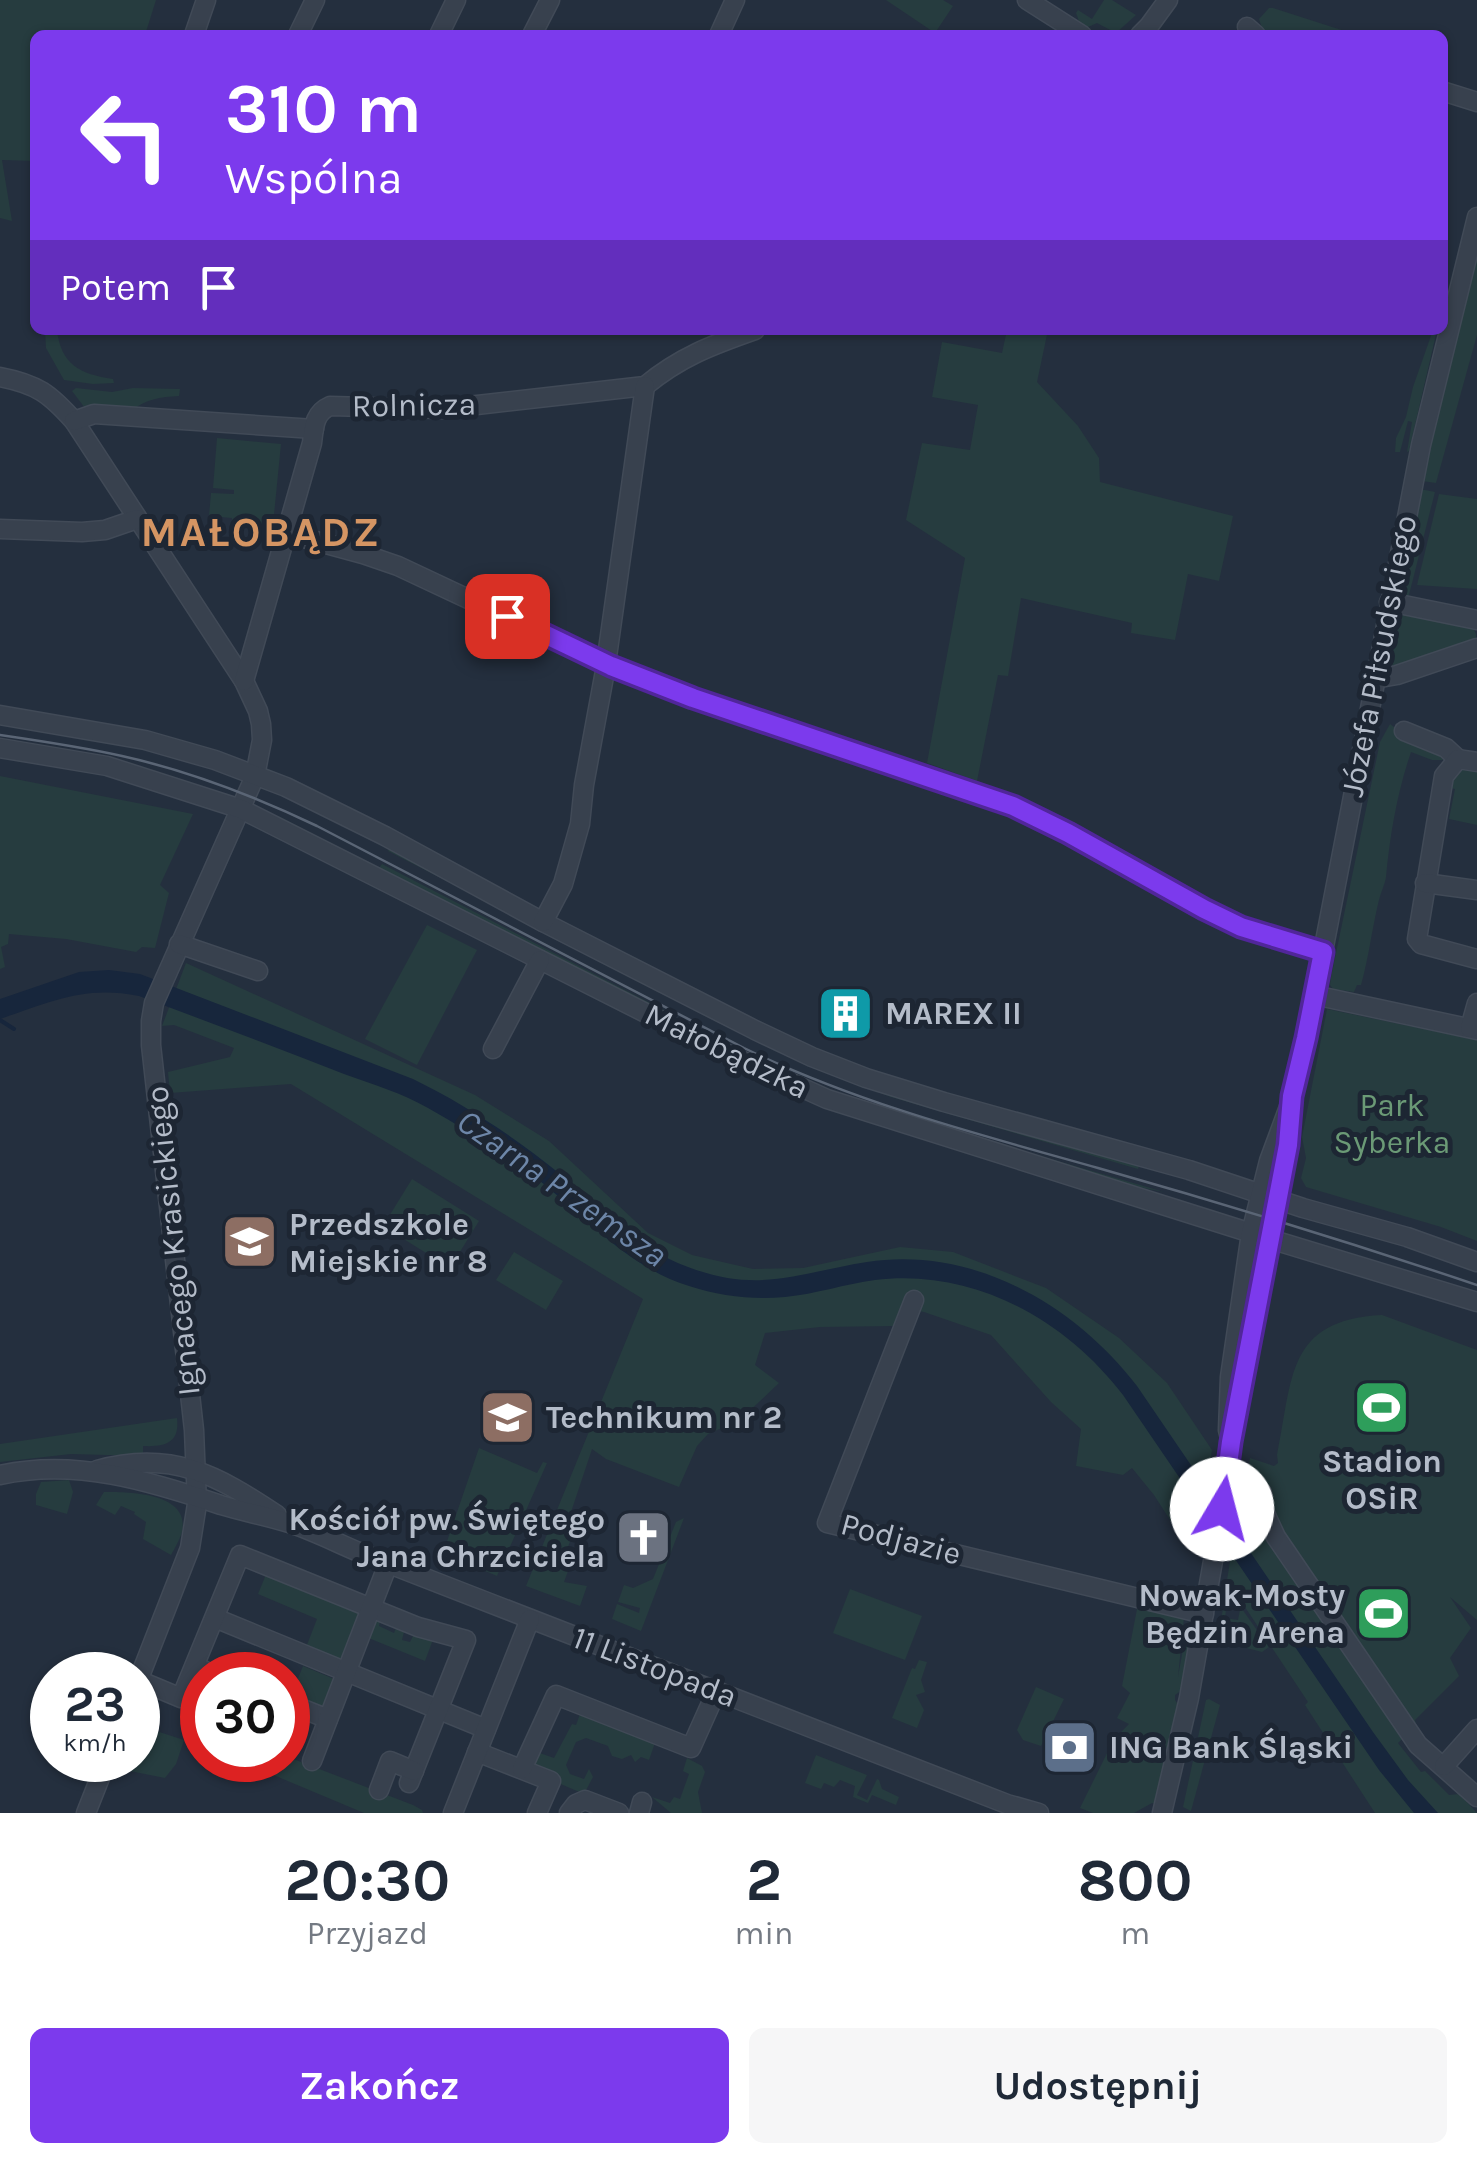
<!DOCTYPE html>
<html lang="pl">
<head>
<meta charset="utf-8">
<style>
	:root { --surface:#fff; --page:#f6f6f7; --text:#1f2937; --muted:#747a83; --accent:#7c3aed }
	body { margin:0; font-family:Karla,sans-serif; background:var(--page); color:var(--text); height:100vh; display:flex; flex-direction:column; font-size:38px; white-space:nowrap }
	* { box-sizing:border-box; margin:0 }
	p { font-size:32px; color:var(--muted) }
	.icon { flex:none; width:55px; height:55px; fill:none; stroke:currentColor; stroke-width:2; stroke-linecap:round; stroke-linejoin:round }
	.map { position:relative; height:1813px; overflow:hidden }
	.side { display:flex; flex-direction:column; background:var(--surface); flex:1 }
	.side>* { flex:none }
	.top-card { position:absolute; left:30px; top:30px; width:1418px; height:305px; border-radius:15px; box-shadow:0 2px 8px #0004; background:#7c3aed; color:#fff; overflow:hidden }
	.speed { position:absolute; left:30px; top:1652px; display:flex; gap:20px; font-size:50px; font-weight:700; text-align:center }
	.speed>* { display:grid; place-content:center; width:130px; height:130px; border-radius:50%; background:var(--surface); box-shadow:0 2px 8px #0004; line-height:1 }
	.speed small { font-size:25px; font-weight:400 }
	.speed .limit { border:15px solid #d22; background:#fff; color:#111 }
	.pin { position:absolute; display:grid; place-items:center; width:85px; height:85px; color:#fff; margin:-42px; border-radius:20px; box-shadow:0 5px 15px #0006 }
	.me { position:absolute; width:110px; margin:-55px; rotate:8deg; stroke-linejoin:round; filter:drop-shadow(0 0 8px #0008) }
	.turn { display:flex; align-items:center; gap:35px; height:210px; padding:0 30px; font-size:45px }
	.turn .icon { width:130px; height:130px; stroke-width:2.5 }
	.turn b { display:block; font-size:70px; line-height:85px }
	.then { display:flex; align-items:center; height:95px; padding:0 30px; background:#0003; gap:20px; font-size:38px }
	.eta { display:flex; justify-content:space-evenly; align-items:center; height:170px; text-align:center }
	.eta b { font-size:60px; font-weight:700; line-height:70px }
	.button { display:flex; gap:20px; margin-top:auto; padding:20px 30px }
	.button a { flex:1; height:115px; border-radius:15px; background:var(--accent); color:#fff; font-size:40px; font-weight:700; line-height:115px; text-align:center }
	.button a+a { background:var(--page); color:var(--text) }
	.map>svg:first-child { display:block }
	.green { fill:#263c3f }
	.water { fill:#17263c }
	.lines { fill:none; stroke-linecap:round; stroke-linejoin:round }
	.stream { stroke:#17263c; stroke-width:4 }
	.minor-casing { stroke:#414a57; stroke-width:21 }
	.minor { stroke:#38414e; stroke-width:18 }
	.tram { stroke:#5a6575; stroke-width:2.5 }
	.route-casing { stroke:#51269a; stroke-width:25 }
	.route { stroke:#7c3aed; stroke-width:18 }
	.labels { text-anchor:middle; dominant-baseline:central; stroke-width:10; stroke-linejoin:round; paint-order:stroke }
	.street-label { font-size:32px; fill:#b4bcc9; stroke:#1d2633 }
	.poi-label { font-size:32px; font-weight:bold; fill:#b4bcc9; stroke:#1d2633; text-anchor:start }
	.park-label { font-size:32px; fill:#6b9a76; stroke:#1d2633 }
	.water-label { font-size:35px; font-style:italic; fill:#6d86a8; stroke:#1d2633 }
	.district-label { font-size:42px; font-weight:bold; letter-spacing:2.5px; fill:#d59563; stroke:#1d2633 }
</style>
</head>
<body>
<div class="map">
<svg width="1477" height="1813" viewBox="0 0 1477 1813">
	<rect width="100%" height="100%" fill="#242f3e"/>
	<!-- green -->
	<g class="green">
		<path d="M 0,0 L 156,0 L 145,35 L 35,35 L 35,161 L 2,160 L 12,221 L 0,218 Z"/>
		<path d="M 886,0 L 943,0 L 953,6 L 935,33 Z"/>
		<path d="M 1104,0 L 1112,0 L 1136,15 L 1116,33 L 1097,23 L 1086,28 L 1080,24 L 1076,13 L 1078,10 L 1092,19 Z"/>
		<path d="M 1269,8 L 1273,8 L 1357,35 L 1275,35 L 1263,31 L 1259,19 Z"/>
		<path d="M 1477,248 L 1477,335 L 1436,483 L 1422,481 L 1435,420 Z"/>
		<path d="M 45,330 L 57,330 C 61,365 80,374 113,379 L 114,383 L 93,384 L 64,380 L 46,348 Z"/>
		<path d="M 1007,330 L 1048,330 L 1037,382 L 1078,426 L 1099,458 L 1100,482 L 1233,516 L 1219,581 L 1188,574 L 1175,640 L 1131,633 L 1132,623 L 1021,598 L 1008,676 L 998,675 L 977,781 L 927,763 L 965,558 L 906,520 L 922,443 L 970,450 L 978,405 L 932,397 L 942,342 L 1002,353 Z"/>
		<path d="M 1433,330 L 1437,330 L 1409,451 L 1407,452 L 1412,422 L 1408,421 L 1400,452 L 1395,452 L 1396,438 L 1406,417 L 1413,387 Z"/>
		<path d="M 76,388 L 112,392 L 133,388 L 180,389 L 179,396 C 160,397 146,399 131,411 L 85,408 L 72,391 Z"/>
		<path d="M 217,438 L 281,444 L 273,525 L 232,522 L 232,518 L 209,516 L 211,493 L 234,494 L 234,490 L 213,488 Z"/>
		<path d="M 1420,489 L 1435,492 L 1408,599 L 1402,586 Z"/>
		<path d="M 1439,494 L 1477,499 L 1477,589 L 1417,585 Z"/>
		<path d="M 1404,613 L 1472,626 L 1476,634 L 1476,640 L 1395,667 C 1393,665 1390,663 1389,661 C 1384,649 1395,620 1404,613 Z"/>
		<path d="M 1390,724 L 1407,737 L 1441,754 L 1443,760 L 1432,760 L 1411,752 C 1397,793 1390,835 1386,877 C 1385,884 1381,892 1379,900 C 1372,928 1369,957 1361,985 L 1357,985 L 1354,992 L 1333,989 L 1330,985 L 1331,977 L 1380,742 Z"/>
		<path d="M 1477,767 L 1477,825 L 1449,819 L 1455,789 L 1446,787 L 1456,771 Z"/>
		<path d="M 0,776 L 193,814 L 160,885 L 169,893 L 155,948 L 142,947 L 136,952 L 66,939 L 9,934 L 8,944 L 1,947 L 5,967 L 0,969 Z"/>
		<path d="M 278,816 L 379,868 L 382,864 L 735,1047 L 803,1080 L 897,1114 L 1164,1192 L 1119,1183 L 879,1110 L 799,1080 L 277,819 Z"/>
		<path d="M 390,847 L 758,1040 L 1140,1163 L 1138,1169 L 891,1097 L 798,1061 L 388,851 Z"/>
		<path d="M 427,925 L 477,950 L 417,1065 L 365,1039 Z"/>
		<path d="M 186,963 L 475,1095 L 549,1141 L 648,1233 L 692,1255 L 753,1269 L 803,1268 L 900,1247 L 953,1252 L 1046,1288 L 1119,1338 L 1167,1383 L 1212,1450 L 1200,1535 L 1194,1545 L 1181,1537 L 1154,1495 L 1132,1468 L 1123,1475 L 1076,1466 L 1081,1429 L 1051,1402 L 991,1335 L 924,1312 L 902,1308 L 895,1326 L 820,1327 L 765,1333 L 755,1365 L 779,1383 L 740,1420 L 708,1434 L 697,1446 L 679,1487 L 606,1459 L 592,1449 L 569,1518 L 569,1522 L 574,1510 L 578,1511 L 578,1520 L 565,1555 L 573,1558 L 564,1582 L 587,1586 L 580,1606 L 526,1586 L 643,1299 L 291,1084 L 170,1093 L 168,1072 L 230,1057 L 234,1048 L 174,1025 L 162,1026 Z"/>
		<path d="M 1327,1009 L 1477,1040 L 1477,1241 L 1441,1227 L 1306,1187 L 1301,1178 L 1306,1158 L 1302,1137 Z"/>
		<path d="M 412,1179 L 479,1221 L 450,1268 L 383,1226 Z"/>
		<path d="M 514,1252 L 563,1281 L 546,1310 L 496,1280 Z"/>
		<path d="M 1382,1315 L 1477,1350 L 1477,1620 L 1450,1597 L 1471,1628 L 1450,1658 L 1459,1676 L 1415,1720 L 1416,1726 L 1398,1743 L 1421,1772 L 1425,1771 L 1449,1795 L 1459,1794 L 1477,1813 L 1375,1813 L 1305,1705 L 1308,1702 L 1227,1580 L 1238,1511 L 1248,1523 L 1250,1513 L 1244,1494 L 1250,1458 L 1274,1466 L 1278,1463 L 1277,1455 C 1293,1378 1286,1320 1382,1315 Z"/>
		<path d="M 177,1418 C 180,1443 165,1447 143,1446 L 143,1456 L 71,1454 L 0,1462 L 0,1444 Z"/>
		<path d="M 479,1448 L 537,1473 L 543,1462 L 547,1463 L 497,1576 L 443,1553 Z"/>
		<path d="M 69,1480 L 73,1492 L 67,1514 L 36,1505 L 36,1494 L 41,1482 Z"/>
		<path d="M 104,1492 C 127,1492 191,1492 182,1532 C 180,1539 175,1548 171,1555 L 143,1539 L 146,1522 L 134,1514 L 135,1512 L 121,1506 L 115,1515 L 96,1505 Z"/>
		<path d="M 684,1518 L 641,1631 L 612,1619 L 617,1604 L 639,1613 L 640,1608 L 618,1602 L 624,1585 L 633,1588 L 653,1579 L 676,1522 Z"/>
		<path d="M 267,1572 L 364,1609 L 344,1665 L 305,1650 L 317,1619 L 258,1594 Z"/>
		<path d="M 1227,1587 L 1229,1587 L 1225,1618 L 1238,1620 L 1240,1610 L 1242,1609 L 1269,1647 L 1262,1652 L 1227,1643 L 1223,1624 L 1231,1626 L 1233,1622 L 1221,1620 Z"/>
		<path d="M 850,1589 L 922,1616 L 905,1660 L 833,1633 Z"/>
		<path d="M 1138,1604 L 1184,1617 L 1178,1677 L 1188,1621 L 1192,1631 L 1182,1690 L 1175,1695 L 1175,1700 L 1179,1706 L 1156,1804 L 1152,1803 L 1134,1813 L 1093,1813 L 1080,1808 L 1114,1739 L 1129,1724 L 1117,1718 L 1130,1693 L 1122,1686 Z"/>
		<path d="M 375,1614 L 381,1617 L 379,1626 L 394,1633 L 396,1628 L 383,1622 L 413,1629 L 411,1634 L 404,1632 L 402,1640 L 410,1642 L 416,1630 L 434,1637 L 425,1661 L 366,1637 Z"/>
		<path d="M 919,1660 L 927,1662 L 921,1680 L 925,1692 L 916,1695 L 924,1710 L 917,1728 L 892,1718 L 912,1668 L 915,1669 Z"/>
		<path d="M 303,1666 L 334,1679 L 322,1708 L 291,1696 Z"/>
		<path d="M 1036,1687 L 1064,1699 L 1041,1746 L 1023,1740 L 1017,1730 Z"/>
		<path d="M 1209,1699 L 1220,1705 L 1191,1811 L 1183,1807 L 1206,1700 Z"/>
		<path d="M 580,1714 L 655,1743 L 649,1760 L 641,1757 L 635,1762 L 631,1755 L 622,1759 L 612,1756 L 608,1746 L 586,1738 L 576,1742 L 566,1765 L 570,1774 L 584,1779 L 589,1769 L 593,1777 L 584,1794 L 556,1782 L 530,1766 L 537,1752 L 554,1758 L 572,1724 L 576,1725 Z"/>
		<path d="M 144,1727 L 184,1740 L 176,1764 L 165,1778 L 125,1770 L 129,1760 L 138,1760 L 138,1741 Z"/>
		<path d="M 816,1755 L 867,1775 L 857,1795 L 867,1800 L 877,1779 L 879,1780 L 882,1789 L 899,1797 L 896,1805 L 872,1795 L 868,1803 L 853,1797 L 855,1786 L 840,1780 L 834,1787 L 824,1783 L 821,1789 L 805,1783 Z"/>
		<path d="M 288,1757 L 413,1805 L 422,1810 L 423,1813 L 364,1813 L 271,1774 L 281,1760 L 288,1760 Z"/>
		<path d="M 687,1758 L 702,1766 L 705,1772 L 698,1792 L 702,1813 L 671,1813 L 652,1797 L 670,1803 L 674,1797 L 680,1799 L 689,1774 L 683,1771 Z"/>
	</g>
	<!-- water -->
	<path class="water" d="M 109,970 L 140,974 L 413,1079 C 466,1105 513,1136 560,1174 C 601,1207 636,1248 688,1267 C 760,1294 797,1273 867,1262 C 973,1246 1074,1304 1137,1386 L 1373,1732 L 1408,1780 L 1438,1813 L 1414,1813 L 1379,1770 L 1123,1395 C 1065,1319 973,1268 875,1280 C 845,1284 816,1294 785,1297 C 752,1300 720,1296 689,1286 C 627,1267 585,1216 536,1178 C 502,1152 465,1129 428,1108 C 402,1093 372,1084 344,1074 C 276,1047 208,1022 139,996 C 84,985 51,1002 0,1019 L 0,999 L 79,972 Z"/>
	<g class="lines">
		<!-- stream -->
		<g class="stream">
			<path d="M 0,1020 L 14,1029"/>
			<path d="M 1183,1504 L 1190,1491"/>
		</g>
		<defs>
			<g id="minor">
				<path d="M 1027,0 L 1082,35"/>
				<path d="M 1247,27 L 1256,35"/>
				<path d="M 194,35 L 206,0"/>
				<path d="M 298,35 L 315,0"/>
				<path d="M 439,35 L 456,0"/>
				<path d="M 532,35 L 550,0"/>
				<path d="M 719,35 L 735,0"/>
				<path d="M 1140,35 L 1149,26 L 1168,0"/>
				<path d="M 1442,91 L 1477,102"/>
				<path d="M 0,377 C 37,384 50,394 74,421 L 244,681 L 258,711 L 261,724 L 262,740 L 255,776 L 154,1003 L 151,1021 L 151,1045 L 194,1430 L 197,1504 L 190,1548 L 138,1681"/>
				<path d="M 74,421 L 94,414 L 314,429"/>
				<path d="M 0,529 L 82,532 L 105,530 L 137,519"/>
				<path d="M 286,533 L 363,554 L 398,566 L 611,666 L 693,698 L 1013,806 L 1068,833 L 1204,909 L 1241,927 L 1323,951"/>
				<path d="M 1389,602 L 1477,620"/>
				<path d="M 1374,679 L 1397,675 L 1477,648"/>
				<path d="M 244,681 L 312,443 C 314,427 314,413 330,406 L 442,409 L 645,386 C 680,357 712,345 755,330"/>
				<path d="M 0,715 L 145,740 L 215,760 L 286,787 L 385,836 L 543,922 L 755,1030 L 812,1057 L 866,1078 L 944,1102 L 1189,1170 L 1303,1208 L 1407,1237 L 1477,1262"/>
				<path d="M 1404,731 L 1446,748 L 1458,759"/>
				<path d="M 0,748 L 107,766 L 241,809 L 725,1053 L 827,1099 L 1270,1239 L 1477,1302"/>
				<path d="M 1477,762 L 1458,759 L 1444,776 L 1417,939 L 1421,944 L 1477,959"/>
				<path d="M 1425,883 L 1477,890"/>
				<path d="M 543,922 L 563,884 L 580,824 L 584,785 L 605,671 L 645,386"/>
				<path d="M 179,944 L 258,971"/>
				<path d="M 1314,995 L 1477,1030"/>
				<path d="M 1470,1028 L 1477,1003"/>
				<path d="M 493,1049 L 540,960"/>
				<path d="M 914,1300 L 827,1523 L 1204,1614"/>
				<path d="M 1231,1442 L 1228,1430 L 1230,1377 L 1251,1233 L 1269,1161 L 1293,1096 L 1303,1055 L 1421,445 L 1477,217"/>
				<path d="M 97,1470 C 171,1449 217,1475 277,1515"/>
				<path d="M 0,1475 C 75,1458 150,1481 221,1505 C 244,1512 267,1516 289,1523 C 314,1531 337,1543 361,1553 L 1007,1804 L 1039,1813"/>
				<path d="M 1227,1481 L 1251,1485 L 1262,1493 L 1263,1509 L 1276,1537 L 1418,1745 L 1477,1797"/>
				<path d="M 215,1618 L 486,1729"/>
				<path d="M 195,1666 L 213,1675"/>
				<path d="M 138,1680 L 181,1698 L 240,1555 L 418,1627 L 466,1640 L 409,1783"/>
				<path d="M 288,1703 L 328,1719"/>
				<path d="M 477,1752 L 551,1781 L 537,1813"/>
				<path d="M 264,1760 L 266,1764"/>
				<path d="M 312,1761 L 388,1564"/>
				<path d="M 1444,1766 L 1477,1729"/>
				<path d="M 522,1769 L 556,1695 L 691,1748 L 717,1690"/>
				<path d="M 379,1790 L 390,1761 L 414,1771"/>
				<path d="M 86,1813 L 107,1760"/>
				<path d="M 453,1813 L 530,1619"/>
				<path d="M 569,1813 L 576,1804 L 585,1800 L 619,1813"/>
				<path d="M 639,1813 L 642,1802"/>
				<path d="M 1162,1813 L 1189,1698 L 1227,1481 L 1231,1442 L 1289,1145 L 1292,1111"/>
			</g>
		</defs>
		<!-- minor casing -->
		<use href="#minor" class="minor-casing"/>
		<!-- minor -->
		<use href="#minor" class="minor"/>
		<!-- tram -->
		<path class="tram" d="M 0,735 C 41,741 82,747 122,756 C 190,771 254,796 317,826 L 744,1048 C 857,1103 977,1134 1098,1168 C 1225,1204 1352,1243 1477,1285"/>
	</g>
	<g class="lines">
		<defs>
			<path id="route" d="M 507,616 L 611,666 L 693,698 L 1013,806 L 1068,833 L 1204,909 L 1241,927 L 1323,952 L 1306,1038 L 1292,1096 L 1288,1145 L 1231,1442 L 1222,1509"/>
		</defs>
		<!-- route casing -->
		<use href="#route" class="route-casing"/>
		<!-- route -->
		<use href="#route" class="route"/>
	</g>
	<!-- icons -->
	<defs>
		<symbol id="building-square" viewBox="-11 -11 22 22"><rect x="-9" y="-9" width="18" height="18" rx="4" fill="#0f9aa8" stroke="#1d2633"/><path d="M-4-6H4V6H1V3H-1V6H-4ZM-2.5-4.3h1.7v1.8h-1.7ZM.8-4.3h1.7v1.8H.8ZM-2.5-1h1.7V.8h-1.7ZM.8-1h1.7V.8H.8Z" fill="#fff"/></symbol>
		<symbol id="school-square" viewBox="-11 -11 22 22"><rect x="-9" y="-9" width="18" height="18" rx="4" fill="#8d6e63" stroke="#1d2633"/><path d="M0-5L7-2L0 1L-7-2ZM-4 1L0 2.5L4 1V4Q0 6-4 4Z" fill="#fff"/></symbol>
		<symbol id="stadium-square" viewBox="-11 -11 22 22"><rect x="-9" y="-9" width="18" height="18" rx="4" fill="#2e9e5b" stroke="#1d2633"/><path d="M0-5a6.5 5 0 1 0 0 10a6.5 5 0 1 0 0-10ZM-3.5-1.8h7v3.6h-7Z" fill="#fff"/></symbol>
		<symbol id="church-square" viewBox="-11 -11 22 22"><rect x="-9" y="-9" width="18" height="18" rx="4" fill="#6b7280" stroke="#1d2633"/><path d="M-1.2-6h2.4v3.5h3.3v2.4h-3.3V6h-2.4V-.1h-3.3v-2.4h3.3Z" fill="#fff"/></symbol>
		<symbol id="bank-square" viewBox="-11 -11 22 22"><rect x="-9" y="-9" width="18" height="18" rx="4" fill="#5c6f8a" stroke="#1d2633"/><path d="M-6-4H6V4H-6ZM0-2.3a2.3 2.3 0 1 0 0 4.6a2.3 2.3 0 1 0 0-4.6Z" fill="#fff"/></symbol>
	</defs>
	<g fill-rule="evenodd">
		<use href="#building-square" x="814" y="982" width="63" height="63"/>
		<use href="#school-square" x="218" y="1210" width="63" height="63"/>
		<use href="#stadium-square" x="1350" y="1376" width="63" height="63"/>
		<use href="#school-square" x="476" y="1386" width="63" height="63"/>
		<use href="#church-square" x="612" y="1506" width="63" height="63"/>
		<use href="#stadium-square" x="1352" y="1582" width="63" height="63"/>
		<use href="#bank-square" x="1038" y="1716" width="63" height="63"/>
	</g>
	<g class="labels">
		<!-- street labels -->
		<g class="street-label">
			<text transform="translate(414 405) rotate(-1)">Rolnicza</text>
			<text transform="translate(1379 656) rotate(-79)">Józefa Piłsudskiego</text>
			<text transform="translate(727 1051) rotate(26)">Małobądzka</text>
			<text transform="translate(173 1241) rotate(-96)">Ignacego Krasickiego</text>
			<text transform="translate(901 1539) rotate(15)">Podjazie</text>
			<text transform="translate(655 1667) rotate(21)">11 Listopada</text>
		</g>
		<!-- poi labels -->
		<g class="poi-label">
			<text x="885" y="1013">MAREX II</text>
			<text x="289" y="1224">Przedszkole<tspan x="289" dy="37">Miejskie nr 8</tspan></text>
			<text x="546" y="1417">Technikum nr 2</text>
			<text x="1382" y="1461" text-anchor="middle">Stadion<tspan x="1382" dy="37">OSiR</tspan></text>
			<text x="605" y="1519" text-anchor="end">Kościół pw. Świętego<tspan x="605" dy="37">Jana Chrzciciela</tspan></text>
			<text x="1345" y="1595" text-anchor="end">Nowak-Mosty<tspan x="1345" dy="37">Będzin Arena</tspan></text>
			<text x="1109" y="1747">ING Bank Śląski</text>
		</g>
		<!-- park labels -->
		<g class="park-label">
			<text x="1392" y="1105">Park<tspan x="1392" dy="37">Syberka</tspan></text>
		</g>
		<!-- water labels -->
		<g class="water-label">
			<text transform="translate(562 1188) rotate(35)">Czarna Przemsza</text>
		</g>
		<!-- district labels -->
		<g class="district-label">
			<text x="261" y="532">MAŁOBĄDZ</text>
		</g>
	</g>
</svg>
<div class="speed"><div>23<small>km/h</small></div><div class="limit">30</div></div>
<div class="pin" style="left:507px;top:616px;background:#d93025"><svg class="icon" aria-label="arrive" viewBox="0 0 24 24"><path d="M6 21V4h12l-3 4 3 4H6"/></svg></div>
<svg class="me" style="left:1222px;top:1509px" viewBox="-20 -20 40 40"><circle r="19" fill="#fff"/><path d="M0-13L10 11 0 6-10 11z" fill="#7c3aed"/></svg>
<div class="top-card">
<div class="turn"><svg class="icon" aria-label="left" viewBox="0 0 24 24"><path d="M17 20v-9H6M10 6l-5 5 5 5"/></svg><div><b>310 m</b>Wspólna</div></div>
<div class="then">Potem<svg class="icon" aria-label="arrive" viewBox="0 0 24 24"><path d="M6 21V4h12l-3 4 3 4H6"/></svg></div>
</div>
</div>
<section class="side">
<div class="eta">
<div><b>20:30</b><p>Przyjazd</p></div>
<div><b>2</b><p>min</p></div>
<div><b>800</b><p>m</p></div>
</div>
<div class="button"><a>Zakończ</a><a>Udostępnij</a></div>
</section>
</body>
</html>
